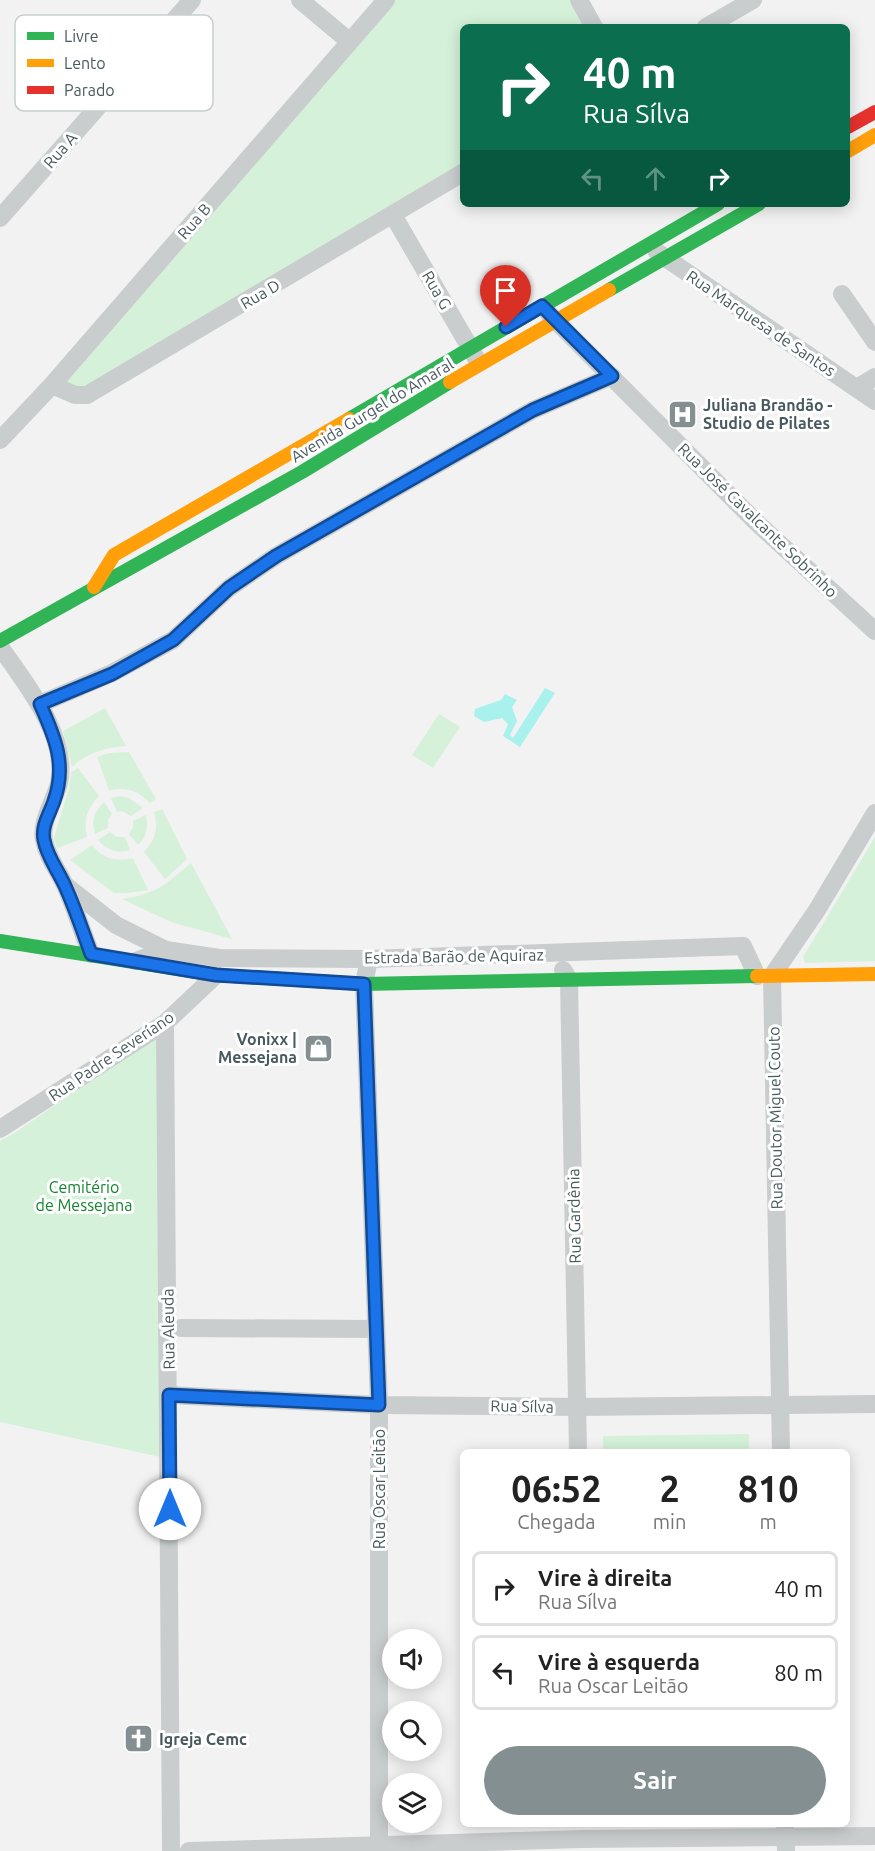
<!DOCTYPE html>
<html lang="pt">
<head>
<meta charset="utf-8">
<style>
	:root { --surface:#fff; --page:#f6f6f6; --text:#222; --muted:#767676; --line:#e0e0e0; --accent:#848f92 }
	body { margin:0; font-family:Ubuntu,sans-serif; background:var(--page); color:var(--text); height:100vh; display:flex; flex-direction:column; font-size:22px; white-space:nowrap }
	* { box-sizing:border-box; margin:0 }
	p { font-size:20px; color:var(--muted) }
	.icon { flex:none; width:33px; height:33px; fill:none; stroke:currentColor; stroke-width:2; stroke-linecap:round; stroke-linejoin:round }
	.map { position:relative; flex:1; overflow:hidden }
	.drawer { position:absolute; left:460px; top:1449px; width:390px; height:378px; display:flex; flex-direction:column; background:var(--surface); border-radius:9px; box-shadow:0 3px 15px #0003 }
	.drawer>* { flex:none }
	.banner { position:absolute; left:460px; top:24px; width:390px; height:183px; border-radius:9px; box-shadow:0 3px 15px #0003; background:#0b6e4f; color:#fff; overflow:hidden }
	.tools { position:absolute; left:382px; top:1629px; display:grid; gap:12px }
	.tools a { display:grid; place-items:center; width:60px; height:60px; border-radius:50%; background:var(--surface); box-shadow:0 3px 15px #0003; font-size:30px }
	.pin { position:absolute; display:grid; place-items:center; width:51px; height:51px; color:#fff; margin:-62px -26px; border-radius:50% 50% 50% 0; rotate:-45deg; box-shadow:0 0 6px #0007 }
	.pin .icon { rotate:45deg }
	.me { position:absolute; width:66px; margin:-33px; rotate:0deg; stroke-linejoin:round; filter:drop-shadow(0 0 4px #0008) }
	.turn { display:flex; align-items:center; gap:21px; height:126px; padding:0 24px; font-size:27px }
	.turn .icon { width:78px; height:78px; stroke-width:2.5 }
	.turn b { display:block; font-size:42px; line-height:51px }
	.lanes { display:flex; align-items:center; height:57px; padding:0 24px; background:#0003; justify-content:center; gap:30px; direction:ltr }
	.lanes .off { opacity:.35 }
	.eta { display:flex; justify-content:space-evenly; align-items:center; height:102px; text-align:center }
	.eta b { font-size:36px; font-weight:700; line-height:42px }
	.cta { display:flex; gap:12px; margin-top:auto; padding:12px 24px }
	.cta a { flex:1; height:69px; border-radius:36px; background:var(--accent); color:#fff; font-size:24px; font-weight:700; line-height:69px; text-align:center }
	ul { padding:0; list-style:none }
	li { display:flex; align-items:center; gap:18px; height:75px; margin:0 12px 9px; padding:0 12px; border:3px solid var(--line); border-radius:9px }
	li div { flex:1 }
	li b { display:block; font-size:22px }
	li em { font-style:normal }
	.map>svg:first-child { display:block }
	.green { fill:#d5f1d9 }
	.water { fill:#a9f1ed }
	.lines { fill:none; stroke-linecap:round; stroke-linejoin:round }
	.street { stroke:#c9cdce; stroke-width:18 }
	.fast { stroke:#30b455; stroke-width:14 }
	.slow { stroke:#ff9f0a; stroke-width:14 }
	.jam { stroke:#e5322d; stroke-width:14 }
	.route-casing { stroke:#114b97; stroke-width:15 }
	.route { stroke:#1a73e8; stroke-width:10 }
	.labels { text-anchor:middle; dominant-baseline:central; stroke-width:6; stroke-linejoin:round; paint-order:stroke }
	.street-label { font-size:16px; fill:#485a5f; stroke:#fff }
	.poi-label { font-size:16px; font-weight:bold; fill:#485a5f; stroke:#fff; text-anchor:start }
	.park-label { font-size:16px; fill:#14852f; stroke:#fff }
	.key { fill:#fff; stroke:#c8cecf; stroke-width:1.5 }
	.key-label { font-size:16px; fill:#485a5f }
</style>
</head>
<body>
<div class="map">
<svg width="875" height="1851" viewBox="0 0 875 1851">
	<rect width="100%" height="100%" fill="#f2f2f2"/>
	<!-- green -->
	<g class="green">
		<path d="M 390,0 L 578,0 L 593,27 L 464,27 L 463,170 L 86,393 L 54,385 Z"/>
		<path d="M 105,708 L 126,746 C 106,747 87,753 72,767 L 63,731 Z"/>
		<path d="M 439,714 L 460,727 L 433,768 L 412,755 Z"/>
		<path d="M 129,752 L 156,799 L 150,803 C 138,790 126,787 109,790 L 97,757 L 110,753 Z"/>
		<path d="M 78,768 L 99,796 C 87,808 83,820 87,837 L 57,848 L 54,839 L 55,834 L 69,789 L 71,772 Z"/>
		<path d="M 120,796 L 129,798 L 143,808 L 131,816 L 122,811 L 117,812 L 111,798 Z"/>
		<path d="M 104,802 L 112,814 L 108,820 L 108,828 L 95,834 C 91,821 94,812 104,802 Z"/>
		<path d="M 162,809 L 187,859 L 165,879 L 144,852 C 155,840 159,828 154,812 Z"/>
		<path d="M 146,815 C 148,827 147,837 138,845 L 129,834 L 133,827 L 133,821 Z"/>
		<path d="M 110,832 L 117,837 L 125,837 L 130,850 C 118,854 106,850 98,840 Z"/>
		<path d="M 875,837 L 875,961 L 805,963 L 803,957 Z"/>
		<path d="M 92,845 C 102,859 117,862 133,858 L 148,890 L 128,893 L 114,893 L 70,860 Z"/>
		<path d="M 191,863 L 232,939 L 171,922 L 122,899 C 156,894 165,885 191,863 Z"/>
		<path d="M 169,1027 L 165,1458 L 0,1422 L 0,1141 L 13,1134 Z"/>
		<path d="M 749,1434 L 749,1452 L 603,1452 L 603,1436 Z"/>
	</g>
	<!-- water -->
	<path class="water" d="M 545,688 L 555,693 L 520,747 L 503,736 L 508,724 L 502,718 L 484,722 L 474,716 L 475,709 L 501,700 L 505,694 L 517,700 L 512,707 L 517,721 L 510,735 L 513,738 Z"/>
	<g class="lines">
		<!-- street -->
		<g class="street">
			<path d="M 300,0 L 349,41"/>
			<path d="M 579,0 L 594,27"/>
			<path d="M 706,27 L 753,0"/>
			<path d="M 393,215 L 476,358"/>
			<path d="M 0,218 L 192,0"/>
			<path d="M 657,252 L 875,401"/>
			<path d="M 842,294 L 875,342"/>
			<path d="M 549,314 L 754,520 L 875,631"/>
			<path d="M 52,385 L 75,395 L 87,395 L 464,172"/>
			<path d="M 857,388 L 875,377"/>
			<path d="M 0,440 L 52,385 L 386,0"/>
			<path d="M 0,647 C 25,682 69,737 59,783 C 55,800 40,822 44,840 C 47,857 58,870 65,885 C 75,908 82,932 91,954"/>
			<path d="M 40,704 L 112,673 L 173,640 L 229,588 L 276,556 L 533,410 L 612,376"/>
			<path d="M 65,885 L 116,925 L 166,950"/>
			<path d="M 369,959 L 364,984 L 379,1405 L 379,1851"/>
			<path d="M 136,961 L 166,950 L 219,958 L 369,959 L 743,946 L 757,976"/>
			<path d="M 563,970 L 569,980 L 578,1452"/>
			<path d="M 165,1023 L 171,1851"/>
			<path d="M 0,1129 L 165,1023 L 216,975"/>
			<path d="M 181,1328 L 376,1329"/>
			<path d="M 169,1395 L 379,1405 L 578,1407 L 875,1404"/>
			<path d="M 781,1452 L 772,976 L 817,910 L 875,813"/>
			<path d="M 785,1824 L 786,1851"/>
			<path d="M 189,1851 L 583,1839 L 875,1836"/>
		</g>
		<!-- fast -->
		<g class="fast">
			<path d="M 609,290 L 759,204"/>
			<path d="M 349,419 L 718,204"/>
			<path d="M 0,641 L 302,472 L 450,382"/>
			<path d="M 0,941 L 216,975 L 364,984 L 757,976"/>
		</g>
		<!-- slow -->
		<g class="slow">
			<path d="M 848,151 L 875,135"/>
			<path d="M 450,382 L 609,290"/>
			<path d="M 94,587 L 114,555 L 349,419"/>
			<path d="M 757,976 L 875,974"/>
		</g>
		<!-- jam -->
		<path class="jam" d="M 848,127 L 875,112"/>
	</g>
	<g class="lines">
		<defs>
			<path id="route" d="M 170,1509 L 169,1395 L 379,1405 L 364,984 L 216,975 L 91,954 C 83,932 75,908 65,886 C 58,870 47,857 44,840 C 41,826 50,813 54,801 C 67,765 55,737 40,704 L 112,674 L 173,640 L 229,588 L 276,556 L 533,410 L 612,376 L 542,306 L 506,327"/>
		</defs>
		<!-- route casing -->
		<use href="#route" class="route-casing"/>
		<!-- route -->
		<use href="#route" class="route"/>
	</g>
	<!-- icons -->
	<defs>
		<symbol id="hospital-square" viewBox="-11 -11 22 22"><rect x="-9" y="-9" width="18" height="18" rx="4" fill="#848f92" stroke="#fff"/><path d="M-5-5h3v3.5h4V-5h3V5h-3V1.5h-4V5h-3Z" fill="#fff"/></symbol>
		<symbol id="shop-square" viewBox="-11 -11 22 22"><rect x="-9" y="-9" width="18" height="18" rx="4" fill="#848f92" stroke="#fff"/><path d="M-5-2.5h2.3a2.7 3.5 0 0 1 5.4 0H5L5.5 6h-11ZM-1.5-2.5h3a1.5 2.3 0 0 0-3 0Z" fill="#fff"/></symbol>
		<symbol id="church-square" viewBox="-11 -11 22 22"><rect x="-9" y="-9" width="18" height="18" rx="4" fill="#848f92" stroke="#fff"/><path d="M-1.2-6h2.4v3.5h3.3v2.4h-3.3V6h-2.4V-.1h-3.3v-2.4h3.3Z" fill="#fff"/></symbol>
	</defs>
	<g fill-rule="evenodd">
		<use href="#hospital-square" x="666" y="398" width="33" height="33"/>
		<use href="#shop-square" x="302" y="1032" width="33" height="33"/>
		<use href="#church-square" x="122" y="1722" width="33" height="33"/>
	</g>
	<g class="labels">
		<!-- street labels -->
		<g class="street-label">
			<text transform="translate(60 150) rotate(-49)">Rua A</text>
			<text transform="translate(194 221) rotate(-49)">Rua B</text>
			<text transform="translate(437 290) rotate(60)">Rua G</text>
			<text transform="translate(260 294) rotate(-30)">Rua D</text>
			<text transform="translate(761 323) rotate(34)">Rua Marquesa de Santos</text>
			<text transform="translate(372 410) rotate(-31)">Avenida Gurgel do Amaral</text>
			<text transform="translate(758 520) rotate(44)">Rua José Cavalcante Sobrinho</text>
			<text transform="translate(454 956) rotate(-1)">Estrada Barão de Aquiraz</text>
			<text transform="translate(111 1056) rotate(-34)">Rua Padre Severíano</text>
			<text transform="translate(775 1118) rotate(-91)">Rua Doutor Miguel Couto</text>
			<text transform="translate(574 1216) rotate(-91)">Rua Gardênia</text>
			<text transform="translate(168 1329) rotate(-91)">Rua Aleuda</text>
			<text transform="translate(522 1406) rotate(1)">Rua Sílva</text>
			<text transform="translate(379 1489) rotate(-90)">Rua Oscar Leitão</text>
		</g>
		<!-- poi labels -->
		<g class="poi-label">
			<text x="703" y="405">Juliana Brandão -<tspan x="703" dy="18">Studio de Pilates</tspan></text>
			<text x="297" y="1039" text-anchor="end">Vonixx |<tspan x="297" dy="18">Messejana</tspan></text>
			<text x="159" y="1739">Igreja Cemc</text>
		</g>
		<!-- park labels -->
		<g class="park-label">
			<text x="84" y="1187">Cemitério<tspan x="84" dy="18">de Messejana</tspan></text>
		</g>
	</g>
	<!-- legend -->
	<rect x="15" y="15" width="198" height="96" rx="9" class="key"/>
	<rect x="27" y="32" width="27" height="8" fill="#30b455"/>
	<rect x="27" y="59" width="27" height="8" fill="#ff9f0a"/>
	<rect x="27" y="86" width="27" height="8" fill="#e5322d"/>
	<g class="key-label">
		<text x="64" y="42">Livre</text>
		<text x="64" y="69">Lento</text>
		<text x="64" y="96">Parado</text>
	</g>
</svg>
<div class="tools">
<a><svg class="icon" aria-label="sound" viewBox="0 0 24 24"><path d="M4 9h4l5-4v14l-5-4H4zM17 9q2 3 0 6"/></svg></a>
<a><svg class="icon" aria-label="search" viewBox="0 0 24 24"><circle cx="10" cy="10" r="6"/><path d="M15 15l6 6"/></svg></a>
<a><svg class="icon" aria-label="layers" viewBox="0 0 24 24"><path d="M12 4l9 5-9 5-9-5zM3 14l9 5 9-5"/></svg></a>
</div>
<div class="pin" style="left:506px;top:327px;background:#d93025"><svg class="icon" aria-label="arrive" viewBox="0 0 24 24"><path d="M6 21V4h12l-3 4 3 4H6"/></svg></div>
<svg class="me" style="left:170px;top:1509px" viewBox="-20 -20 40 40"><circle r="19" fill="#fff"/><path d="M0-13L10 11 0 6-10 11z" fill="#1a73e8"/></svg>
<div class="banner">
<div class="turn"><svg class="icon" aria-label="right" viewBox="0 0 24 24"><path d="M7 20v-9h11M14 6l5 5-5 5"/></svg><div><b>40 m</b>Rua Sílva</div></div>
<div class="lanes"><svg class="icon off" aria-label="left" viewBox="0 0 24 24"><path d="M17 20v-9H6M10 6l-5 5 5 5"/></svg><svg class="icon off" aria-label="ahead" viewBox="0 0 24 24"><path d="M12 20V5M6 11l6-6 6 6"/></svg><svg class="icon" aria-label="right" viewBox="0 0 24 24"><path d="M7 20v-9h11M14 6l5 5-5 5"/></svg></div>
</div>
<section class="drawer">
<div class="eta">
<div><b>06:52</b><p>Chegada</p></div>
<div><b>2</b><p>min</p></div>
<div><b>810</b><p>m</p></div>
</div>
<ul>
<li><svg class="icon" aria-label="right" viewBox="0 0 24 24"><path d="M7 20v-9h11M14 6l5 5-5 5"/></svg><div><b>Vire à direita</b><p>Rua Sílva</p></div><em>40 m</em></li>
<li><svg class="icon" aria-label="left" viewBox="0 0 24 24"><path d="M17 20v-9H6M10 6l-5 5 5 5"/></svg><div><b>Vire à esquerda</b><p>Rua Oscar Leitão</p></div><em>80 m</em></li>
</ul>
<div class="cta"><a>Sair</a></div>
</section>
</div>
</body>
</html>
